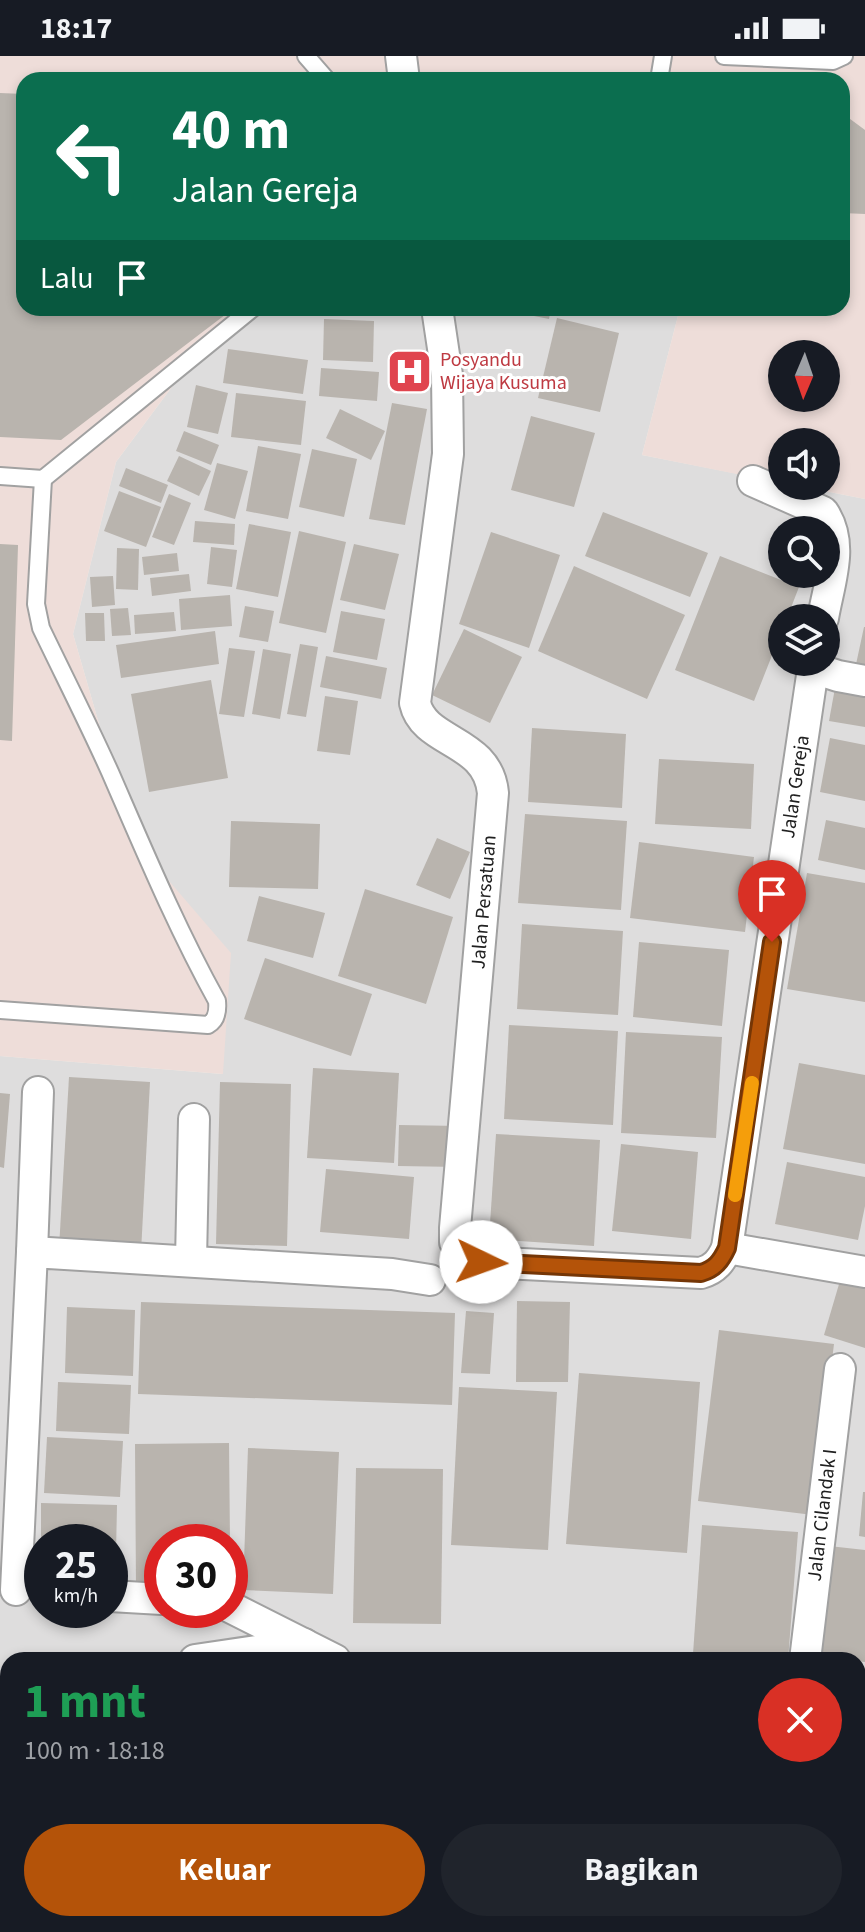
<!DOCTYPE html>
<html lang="id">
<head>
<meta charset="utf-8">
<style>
	:root { --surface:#171b24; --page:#20242c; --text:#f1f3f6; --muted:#9ea1a6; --accent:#b45309 }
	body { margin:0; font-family:"Source Sans 3",sans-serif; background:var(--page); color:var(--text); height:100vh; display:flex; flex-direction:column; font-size:30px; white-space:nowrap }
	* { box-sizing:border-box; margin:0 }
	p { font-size:26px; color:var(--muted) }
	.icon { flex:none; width:44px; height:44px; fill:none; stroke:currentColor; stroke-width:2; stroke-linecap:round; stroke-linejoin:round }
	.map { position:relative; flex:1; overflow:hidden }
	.panel { position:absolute; left:0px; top:1596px; width:866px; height:280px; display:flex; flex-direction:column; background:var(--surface); border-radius:24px 24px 0 0; box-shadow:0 4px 12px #0003 }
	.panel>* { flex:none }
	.guide { position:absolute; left:16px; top:16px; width:834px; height:244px; border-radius:24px; box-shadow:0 4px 12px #0003; background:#0b6e4f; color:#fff; overflow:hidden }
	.needle { width:52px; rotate:182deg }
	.buttons { position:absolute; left:768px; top:284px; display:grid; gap:16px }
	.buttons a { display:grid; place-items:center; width:72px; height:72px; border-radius:50%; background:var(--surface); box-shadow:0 4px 12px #0003; font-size:40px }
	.speed { position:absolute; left:24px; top:1468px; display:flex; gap:16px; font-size:40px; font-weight:700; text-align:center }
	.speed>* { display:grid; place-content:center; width:104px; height:104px; border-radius:50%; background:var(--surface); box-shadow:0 4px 12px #0003; line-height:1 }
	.speed small { font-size:20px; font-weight:400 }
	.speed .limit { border:12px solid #d22; background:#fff; color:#111 }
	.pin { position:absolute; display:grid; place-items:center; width:68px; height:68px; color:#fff; margin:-82px -34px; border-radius:50% 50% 50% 0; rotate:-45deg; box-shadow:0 0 8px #0007 }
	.pin .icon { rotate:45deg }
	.me { position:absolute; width:88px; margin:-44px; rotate:93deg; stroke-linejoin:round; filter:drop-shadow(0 0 6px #0008) }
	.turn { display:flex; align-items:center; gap:28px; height:168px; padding:0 24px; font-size:36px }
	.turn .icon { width:104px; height:104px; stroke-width:2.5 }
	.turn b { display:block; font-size:56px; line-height:68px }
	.then { display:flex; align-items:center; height:76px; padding:0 24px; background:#0003; gap:16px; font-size:30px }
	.round { display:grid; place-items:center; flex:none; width:84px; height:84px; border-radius:42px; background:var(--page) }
	.head { display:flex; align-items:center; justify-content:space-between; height:136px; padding:0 24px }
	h1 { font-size:48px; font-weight:700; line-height:60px; color:#1e9e55 }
	.action { display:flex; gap:16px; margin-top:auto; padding:16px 24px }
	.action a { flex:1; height:92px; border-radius:48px; background:var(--accent); color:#fff; font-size:32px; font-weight:700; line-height:92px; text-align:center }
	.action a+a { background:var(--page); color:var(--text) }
	.status { display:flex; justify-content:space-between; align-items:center; height:56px; padding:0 40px; background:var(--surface); direction:ltr }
	.status svg { height:22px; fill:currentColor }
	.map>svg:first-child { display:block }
	.residential { fill:#dedddd; fill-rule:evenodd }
	.commercial { fill:#eeddd9; fill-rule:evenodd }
	.building { fill:#b9b4ae }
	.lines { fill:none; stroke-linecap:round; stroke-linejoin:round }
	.lane-casing { stroke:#a1a1a1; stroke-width:20 }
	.street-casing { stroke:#a1a1a1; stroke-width:34 }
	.lane { stroke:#fff; stroke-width:16 }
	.street { stroke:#fff; stroke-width:30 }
	.route-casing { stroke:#753606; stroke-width:20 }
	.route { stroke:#b45309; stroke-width:14 }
	.slow { stroke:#f59e0b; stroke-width:14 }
	.labels { text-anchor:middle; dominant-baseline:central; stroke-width:6; stroke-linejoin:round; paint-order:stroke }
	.health-label { font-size:20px; fill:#be3a42; stroke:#fff; text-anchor:start }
	.street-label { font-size:20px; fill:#202020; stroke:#fff }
</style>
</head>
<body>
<div class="status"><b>18:17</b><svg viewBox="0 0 49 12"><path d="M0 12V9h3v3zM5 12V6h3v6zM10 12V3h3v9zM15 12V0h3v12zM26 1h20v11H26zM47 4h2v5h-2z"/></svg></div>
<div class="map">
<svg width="865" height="1876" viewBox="0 0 865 1876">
	<rect width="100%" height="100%" fill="#f0eee8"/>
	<!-- residential -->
	<path class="residential" d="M 262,252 L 680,252 L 642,399 L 865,443 L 865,1876 L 0,1876 L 0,1000 L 222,1018 L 132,782 L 73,578 L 116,406 L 215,273 ZM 782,474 L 826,474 L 826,518 L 782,518 ZM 782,562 L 826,562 L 826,606 L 782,606 ZM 42,1486 L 110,1486 L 110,1554 L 42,1554 ZM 162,1486 L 230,1486 L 230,1554 L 162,1554 ZM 8,1604 L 858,1604 L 858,1868 L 8,1868 Z"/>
	<!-- commercial -->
	<path class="commercial" d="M 0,0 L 865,0 L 865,443 L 799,430 L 826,430 L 826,386 L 782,386 L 782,427 L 642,399 L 680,252 L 842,252 L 842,24 L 24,24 L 24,252 L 262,252 L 215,273 L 116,406 L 73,578 L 132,782 L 231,897 L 223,1018 L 0,1000 ZM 782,298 L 826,298 L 826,342 L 782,342 Z"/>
	<!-- building -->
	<g class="building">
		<path d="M 0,37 L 24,38 L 24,252 L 234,252 L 61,384 L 0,381 Z"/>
		<path d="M 842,57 L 865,74 L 865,158 L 842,157 Z"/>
		<path d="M 495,252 L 551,252 L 549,263 Z"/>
		<path d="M 557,262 L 619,277 L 600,356 L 538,342 Z"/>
		<path d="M 324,263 L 374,265 L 373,306 L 323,304 Z"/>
		<path d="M 228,293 L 308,304 L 303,338 L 223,327 Z"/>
		<path d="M 392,302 L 426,302 L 425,329 L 391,328 Z"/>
		<path d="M 321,312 L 379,316 L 377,345 L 319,340 Z"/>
		<path d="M 196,329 L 228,337 L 218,378 L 187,371 Z"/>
		<path d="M 236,337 L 306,345 L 301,389 L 231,381 Z"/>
		<path d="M 392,347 L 427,353 L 405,469 L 369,463 Z"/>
		<path d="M 340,353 L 385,375 L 371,404 L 326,382 Z"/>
		<path d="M 531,360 L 595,377 L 574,451 L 511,434 Z"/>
		<path d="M 184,375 L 219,389 L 211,409 L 176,395 Z"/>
		<path d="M 258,390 L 301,398 L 288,463 L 246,455 Z"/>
		<path d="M 312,393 L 357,403 L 344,461 L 299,451 Z"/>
		<path d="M 179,400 L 211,415 L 199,440 L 167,425 Z"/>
		<path d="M 217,407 L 248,415 L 235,463 L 204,454 Z"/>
		<path d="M 126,412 L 168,429 L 161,447 L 119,430 Z"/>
		<path d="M 119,435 L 161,451 L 146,491 L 104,475 Z"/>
		<path d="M 169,438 L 191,447 L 174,489 L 152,481 Z"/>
		<path d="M 603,456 L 708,497 L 690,541 L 585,500 Z"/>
		<path d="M 195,465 L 235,468 L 234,489 L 193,486 Z"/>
		<path d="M 249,468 L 291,476 L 278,541 L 236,533 Z"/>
		<path d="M 299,475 L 346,486 L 326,577 L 279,567 Z"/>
		<path d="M 491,476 L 560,499 L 529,592 L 459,568 Z"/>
		<path d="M 0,488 L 18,489 L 12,685 L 0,684 Z"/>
		<path d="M 354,488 L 399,498 L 385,554 L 340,544 Z"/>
		<path d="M 211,491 L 237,494 L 232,531 L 207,528 Z"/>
		<path d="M 117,492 L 139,493 L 138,534 L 116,533 Z"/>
		<path d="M 177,497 L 179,515 L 144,519 L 142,501 Z"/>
		<path d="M 720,500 L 799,531 L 787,562 L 782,562 L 782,574 L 754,645 L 675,614 Z"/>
		<path d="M 574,510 L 685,559 L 647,643 L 538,595 Z"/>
		<path d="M 189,518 L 191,535 L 152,540 L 150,522 Z"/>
		<path d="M 113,520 L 115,549 L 92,551 L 90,521 Z"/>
		<path d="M 230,539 L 232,570 L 181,574 L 179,543 Z"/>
		<path d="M 245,550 L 274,555 L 268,586 L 239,581 Z"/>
		<path d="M 128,552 L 131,579 L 112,580 L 110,553 Z"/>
		<path d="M 341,555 L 385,563 L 377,604 L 333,596 Z"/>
		<path d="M 174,556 L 176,575 L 135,578 L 134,559 Z"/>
		<path d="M 85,557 L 104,557 L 105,585 L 86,585 Z"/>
		<path d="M 864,571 L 865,571 L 865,615 L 855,613 Z"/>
		<path d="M 464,573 L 522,601 L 490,667 L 432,639 Z"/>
		<path d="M 215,575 L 219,608 L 121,622 L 116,589 Z"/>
		<path d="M 300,588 L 318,591 L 306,661 L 287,658 Z"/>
		<path d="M 229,592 L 255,595 L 244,661 L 219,658 Z"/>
		<path d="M 263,593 L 291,598 L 280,663 L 252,658 Z"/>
		<path d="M 326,600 L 387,612 L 381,643 L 320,631 Z"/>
		<path d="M 211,624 L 228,722 L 149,736 L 131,638 Z"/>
		<path d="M 835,632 L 865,637 L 865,671 L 829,665 Z"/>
		<path d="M 325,640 L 358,645 L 350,699 L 317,695 Z"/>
		<path d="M 532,672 L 626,678 L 622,752 L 528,746 Z"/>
		<path d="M 830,682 L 865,689 L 865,745 L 820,736 Z"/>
		<path d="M 659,703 L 754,708 L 751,773 L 655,768 Z"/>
		<path d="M 525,758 L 627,765 L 621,854 L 518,847 Z"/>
		<path d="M 826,764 L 865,772 L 865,814 L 818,804 Z"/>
		<path d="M 231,765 L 320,768 L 318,833 L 229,831 Z"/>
		<path d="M 437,782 L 470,796 L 450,843 L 416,829 Z"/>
		<path d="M 639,786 L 754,801 L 745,876 L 630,862 Z"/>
		<path d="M 807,817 L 865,827 L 865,946 L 787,933 Z"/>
		<path d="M 365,833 L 453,861 L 426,948 L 338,920 Z"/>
		<path d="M 259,840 L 325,857 L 313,902 L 247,885 Z"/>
		<path d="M 522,868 L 623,875 L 618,959 L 517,953 Z"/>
		<path d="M 639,886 L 729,894 L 722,970 L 633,961 Z"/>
		<path d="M 265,902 L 372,938 L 351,1000 L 244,963 Z"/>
		<path d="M 509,969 L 618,975 L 613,1069 L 504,1063 Z"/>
		<path d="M 626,976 L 722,981 L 716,1082 L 621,1077 Z"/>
		<path d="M 799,1007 L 865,1019 L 865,1108 L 783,1093 Z"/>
		<path d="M 313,1012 L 399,1017 L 394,1107 L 307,1102 Z"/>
		<path d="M 69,1021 L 150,1026 L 141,1196 L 59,1192 Z"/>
		<path d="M 220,1026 L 291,1028 L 287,1190 L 216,1188 Z"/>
		<path d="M 0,1037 L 10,1038 L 4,1112 L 0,1111 Z"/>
		<path d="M 399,1069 L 460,1070 L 459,1111 L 398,1110 Z"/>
		<path d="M 496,1078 L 600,1084 L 594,1190 L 489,1183 Z"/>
		<path d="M 621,1088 L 698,1096 L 691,1183 L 612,1175 Z"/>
		<path d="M 787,1106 L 865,1121 L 865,1150 L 858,1184 L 775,1168 Z"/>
		<path d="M 326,1113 L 414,1121 L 409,1183 L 320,1176 Z"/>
		<path d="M 842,1218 L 865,1225 L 865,1292 L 824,1279 Z"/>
		<path d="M 517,1245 L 570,1246 L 568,1326 L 516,1326 Z"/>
		<path d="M 141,1246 L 455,1257 L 452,1349 L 138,1338 Z"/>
		<path d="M 67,1251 L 135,1254 L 133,1320 L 65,1317 Z"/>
		<path d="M 466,1255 L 494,1257 L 490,1318 L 461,1317 Z"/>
		<path d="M 719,1274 L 834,1288 L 813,1459 L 698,1445 Z"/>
		<path d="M 579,1317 L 700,1326 L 687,1497 L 566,1488 Z"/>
		<path d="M 58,1326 L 131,1329 L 129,1378 L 56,1375 Z"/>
		<path d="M 459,1331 L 557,1336 L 548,1494 L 451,1489 Z"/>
		<path d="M 47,1381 L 123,1385 L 120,1441 L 44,1437 Z"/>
		<path d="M 229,1387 L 230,1486 L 162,1486 L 162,1534 L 136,1534 L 135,1388 Z"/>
		<path d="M 248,1392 L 339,1396 L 333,1538 L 243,1534 Z"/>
		<path d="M 356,1412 L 443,1413 L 441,1568 L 353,1567 Z"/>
		<path d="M 863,1436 L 865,1436 L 865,1481 L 859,1480 Z"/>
		<path d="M 41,1447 L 117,1449 L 116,1497 L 110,1497 L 110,1486 L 41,1486 Z"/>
		<path d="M 702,1469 L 798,1476 L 788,1604 L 693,1598 Z"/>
		<path d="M 829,1490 L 865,1494 L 865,1606 L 816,1601 Z"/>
		<path d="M 863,1713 L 865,1713 L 865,1793 L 858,1793 L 858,1755 Z"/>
		<path d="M 858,1812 L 865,1813 L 865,1876 L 837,1876 L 838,1868 L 858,1868 Z"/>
		<path d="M 264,1868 L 408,1868 L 411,1876 L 268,1876 Z"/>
		<path d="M 588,1868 L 641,1868 L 641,1876 L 587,1876 Z"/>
		<path d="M 645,1868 L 710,1868 L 710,1876 L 644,1873 Z"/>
		<path d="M 777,1868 L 826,1868 L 826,1876 L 776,1876 Z"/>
	</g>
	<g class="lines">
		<defs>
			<g id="lane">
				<path d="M 306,0 L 327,24"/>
				<path d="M 724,0 L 833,5 L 844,0"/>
				<path d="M 659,24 L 663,0"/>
				<path d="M 0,420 L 43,423 L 253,252"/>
				<path d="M 0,954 L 208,969 C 217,964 218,955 217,945 C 176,871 144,794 110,716 C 88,667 64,620 41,572 L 36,548 L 43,423"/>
			</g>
			<g id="street">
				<path d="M 401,0 L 404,24"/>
				<path id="s1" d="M 437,252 L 447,319 L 448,398 L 415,647 C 424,688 488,683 493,737 L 455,1172 L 455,1186 L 461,1194 L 481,1206 L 701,1217 C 715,1213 721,1205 727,1192 L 814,606"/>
				<path d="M 753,425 L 823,456 C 845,488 829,526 823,562"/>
				<path d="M 813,612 L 838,620 L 865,625"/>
				<path d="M 727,1192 L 865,1216"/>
				<path d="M 32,1196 L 38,1036"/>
				<path d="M 191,1204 L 194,1063"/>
				<path d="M 16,1534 L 32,1196 L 392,1218 L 430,1224"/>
				<path d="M 110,1540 L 162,1543"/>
				<path d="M 230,1551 L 335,1604"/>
				<path d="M 195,1604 L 304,1588"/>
				<path id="s2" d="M 805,1604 L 840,1313"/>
				<path d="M 858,1657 L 865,1658"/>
				<path d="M 459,1868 L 462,1876"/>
			</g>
		</defs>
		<!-- lane casing -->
		<use href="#lane" class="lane-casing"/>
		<!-- street casing -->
		<use href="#street" class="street-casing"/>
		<!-- lane -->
		<use href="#lane" class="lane"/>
		<!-- street -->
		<use href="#street" class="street"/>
	</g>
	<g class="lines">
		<defs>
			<path id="route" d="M 481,1206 L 701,1217 C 715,1213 721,1205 727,1192 L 772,886"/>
		</defs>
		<!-- route casing -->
		<use href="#route" class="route-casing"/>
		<!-- route -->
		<use href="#route" class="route"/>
		<!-- slow -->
		<path class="slow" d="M 735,1139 L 752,1027"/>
	</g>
	<!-- icons -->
	<defs>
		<symbol id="hospital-square" viewBox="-11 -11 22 22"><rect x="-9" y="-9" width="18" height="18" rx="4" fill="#e0444e" stroke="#fff"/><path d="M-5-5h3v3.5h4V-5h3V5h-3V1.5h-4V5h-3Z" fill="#fff"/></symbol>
	</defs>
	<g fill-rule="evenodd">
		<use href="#hospital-square" x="384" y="290" width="51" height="51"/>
	</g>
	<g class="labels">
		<!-- health labels -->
		<g class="health-label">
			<text x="440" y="304">Posyandu<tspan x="440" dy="23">Wijaya Kusuma</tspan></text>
		</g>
		<!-- street labels -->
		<g class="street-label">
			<text stroke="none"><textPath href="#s1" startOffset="1730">Jalan Gereja</textPath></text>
			<text transform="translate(484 846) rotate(-85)">Jalan Persatuan</text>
			<text stroke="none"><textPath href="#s2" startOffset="146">Jalan Cilandak I</textPath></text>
		</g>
	</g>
</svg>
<div class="buttons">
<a><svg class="needle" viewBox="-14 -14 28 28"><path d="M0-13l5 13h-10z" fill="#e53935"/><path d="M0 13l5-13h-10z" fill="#9ea1a6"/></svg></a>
<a><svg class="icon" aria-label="sound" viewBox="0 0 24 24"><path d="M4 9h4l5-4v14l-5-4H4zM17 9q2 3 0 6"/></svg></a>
<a><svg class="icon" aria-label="search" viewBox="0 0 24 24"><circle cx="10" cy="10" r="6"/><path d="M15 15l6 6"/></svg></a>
<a><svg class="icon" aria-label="layers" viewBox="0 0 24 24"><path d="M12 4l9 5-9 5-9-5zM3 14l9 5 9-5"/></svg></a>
</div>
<div class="speed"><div>25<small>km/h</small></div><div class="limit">30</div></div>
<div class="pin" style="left:772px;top:886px;background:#d93025"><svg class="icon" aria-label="arrive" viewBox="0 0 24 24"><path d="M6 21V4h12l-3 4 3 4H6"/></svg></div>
<svg class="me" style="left:481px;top:1206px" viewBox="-20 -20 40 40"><circle r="19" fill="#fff"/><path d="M0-13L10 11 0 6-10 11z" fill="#b45309"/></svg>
<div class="guide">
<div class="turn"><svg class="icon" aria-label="left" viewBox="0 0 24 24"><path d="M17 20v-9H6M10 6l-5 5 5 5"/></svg><div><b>40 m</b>Jalan Gereja</div></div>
<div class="then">Lalu<svg class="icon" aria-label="arrive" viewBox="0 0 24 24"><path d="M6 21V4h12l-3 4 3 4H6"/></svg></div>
</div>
<section class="panel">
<div class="head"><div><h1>1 mnt</h1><p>100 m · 18:18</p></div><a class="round" style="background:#d93025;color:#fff"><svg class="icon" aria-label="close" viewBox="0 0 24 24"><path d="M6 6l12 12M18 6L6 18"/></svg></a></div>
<div class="action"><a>Keluar</a><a>Bagikan</a></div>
</section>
</div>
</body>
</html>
